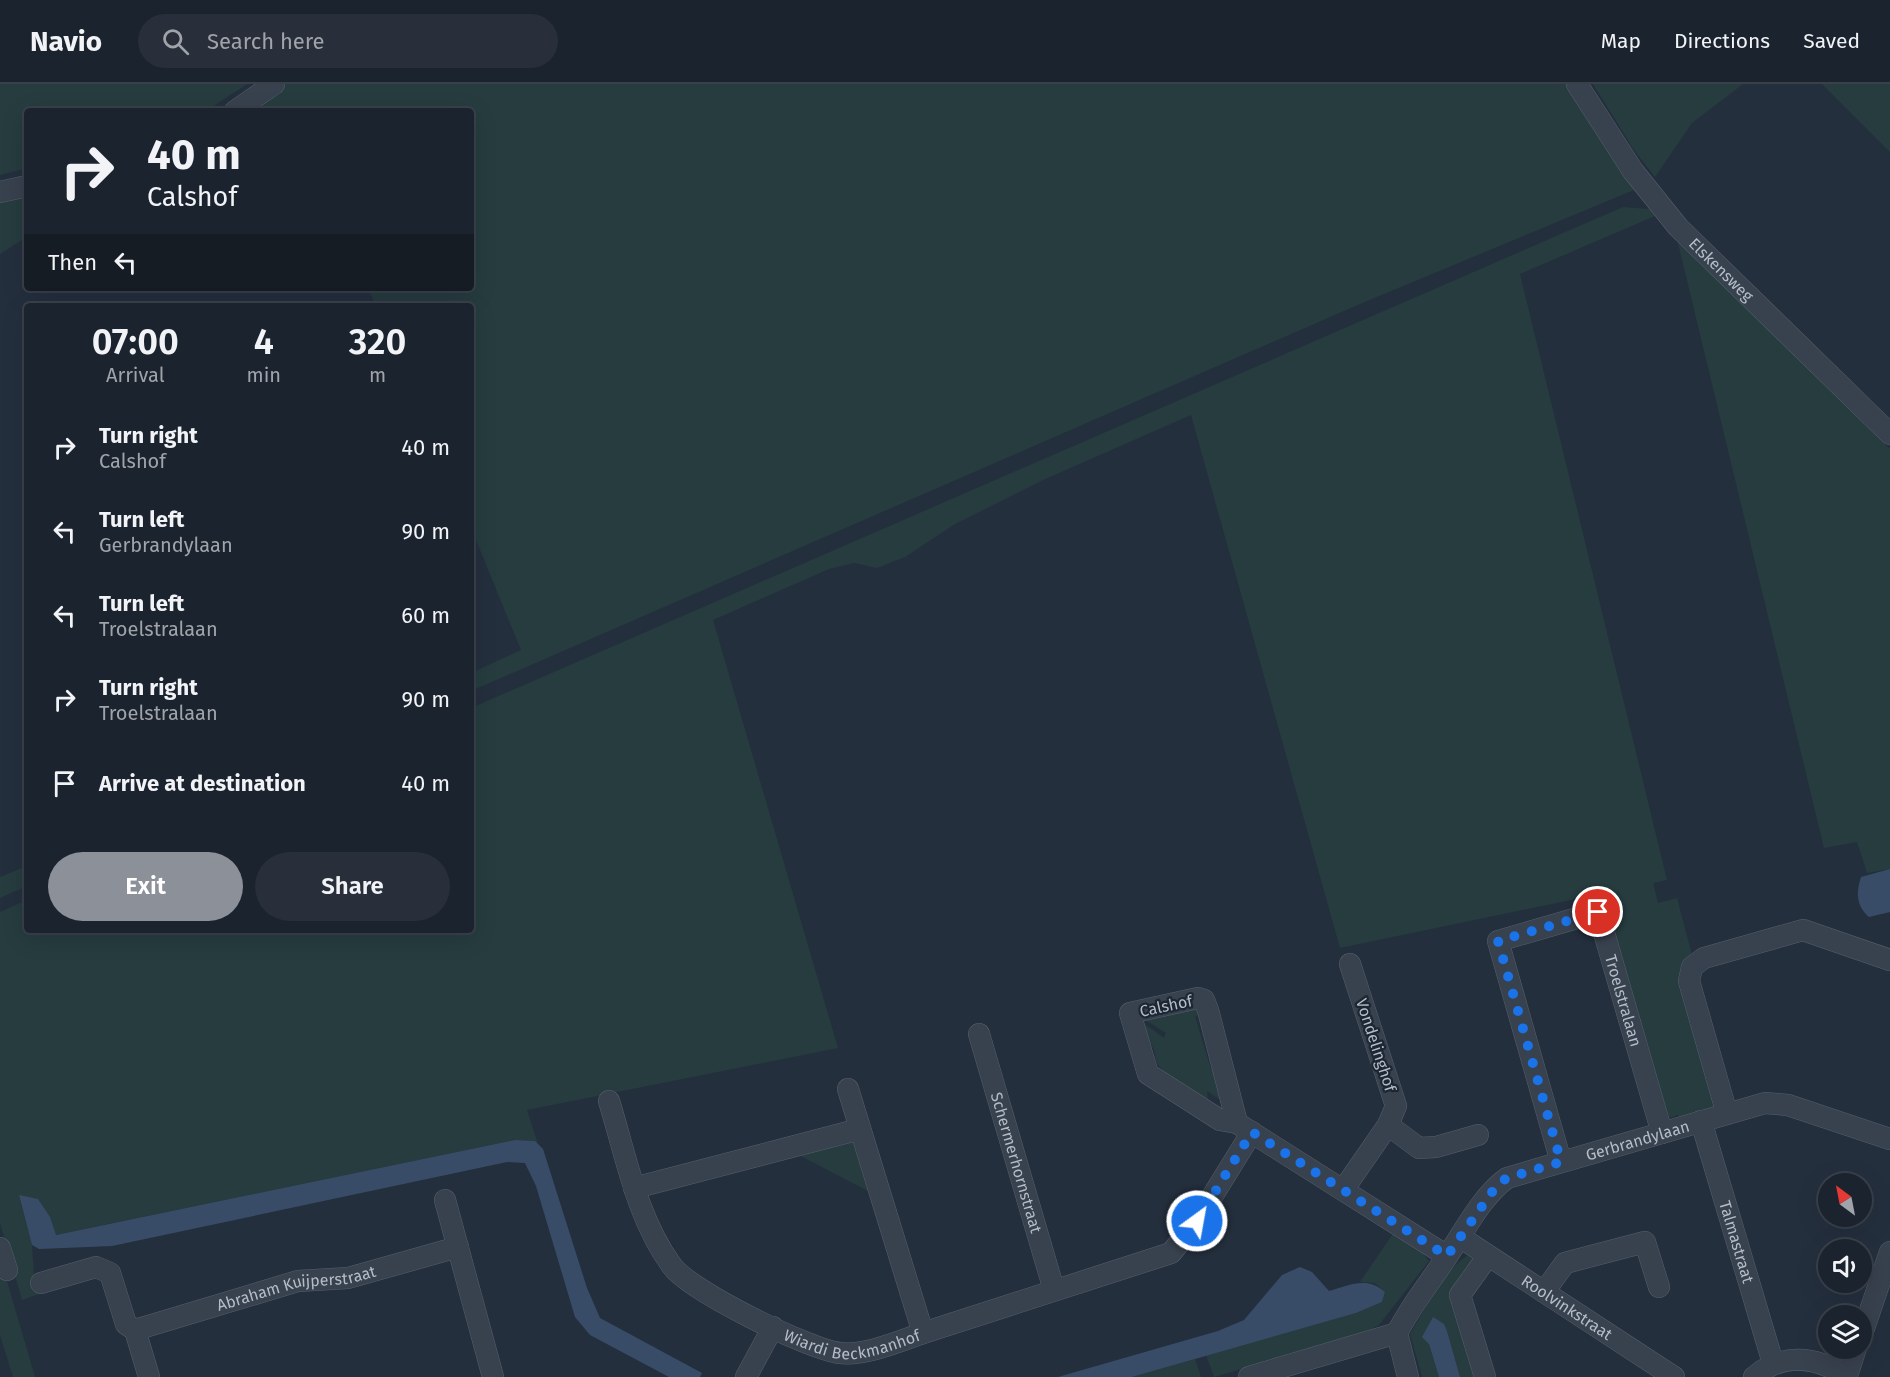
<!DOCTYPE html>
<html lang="en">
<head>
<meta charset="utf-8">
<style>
	:root { --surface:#1b232e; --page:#282f3a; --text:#f1f3f6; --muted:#a0a4aa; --line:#39404a; --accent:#8c9099 }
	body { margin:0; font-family:"Fira Sans",sans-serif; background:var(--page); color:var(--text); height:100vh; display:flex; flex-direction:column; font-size:22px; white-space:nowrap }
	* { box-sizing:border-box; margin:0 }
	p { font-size:20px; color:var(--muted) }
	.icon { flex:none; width:33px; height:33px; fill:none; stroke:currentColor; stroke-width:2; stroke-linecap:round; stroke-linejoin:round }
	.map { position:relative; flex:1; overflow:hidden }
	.drawer { position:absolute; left:24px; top:219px; width:450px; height:630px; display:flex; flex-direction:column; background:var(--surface); border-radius:6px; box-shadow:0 6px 24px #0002,0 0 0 2px var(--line) }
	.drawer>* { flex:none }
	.banner { position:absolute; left:24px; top:24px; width:450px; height:183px; border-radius:6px; box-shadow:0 6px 24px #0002,0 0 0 2px var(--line); background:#1b232e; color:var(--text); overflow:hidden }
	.needle { width:39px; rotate:328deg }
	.buttons { position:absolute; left:1818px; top:1089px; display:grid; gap:12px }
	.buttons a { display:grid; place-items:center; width:54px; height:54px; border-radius:50%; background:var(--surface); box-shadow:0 6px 24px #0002,0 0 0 2px var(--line); font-size:30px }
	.pin { position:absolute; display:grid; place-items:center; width:51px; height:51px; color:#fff; margin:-26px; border:3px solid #fff; border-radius:50%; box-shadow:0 2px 6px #0007 }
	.me { position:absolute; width:66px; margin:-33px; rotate:32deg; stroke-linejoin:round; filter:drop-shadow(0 0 4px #0008) }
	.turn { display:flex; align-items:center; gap:21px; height:126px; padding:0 24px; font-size:27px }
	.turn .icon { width:78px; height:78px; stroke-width:2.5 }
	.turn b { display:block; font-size:42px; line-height:51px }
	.then { display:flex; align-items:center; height:57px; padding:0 24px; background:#0003; gap:12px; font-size:22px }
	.eta { display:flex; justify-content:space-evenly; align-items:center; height:102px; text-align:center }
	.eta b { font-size:36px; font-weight:600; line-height:42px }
	.action { display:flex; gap:12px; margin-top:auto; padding:12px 24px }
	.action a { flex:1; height:69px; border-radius:36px; background:var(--accent); color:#fff; font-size:24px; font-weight:600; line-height:69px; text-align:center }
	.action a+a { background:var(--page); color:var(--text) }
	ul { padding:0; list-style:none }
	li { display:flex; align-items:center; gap:18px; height:84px; padding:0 24px }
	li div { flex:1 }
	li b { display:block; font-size:22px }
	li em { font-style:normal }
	header { display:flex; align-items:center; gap:36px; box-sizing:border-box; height:84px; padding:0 30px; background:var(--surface); border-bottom:2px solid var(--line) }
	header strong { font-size:28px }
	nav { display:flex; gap:33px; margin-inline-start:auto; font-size:21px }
	.search { width:420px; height:54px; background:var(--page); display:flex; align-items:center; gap:15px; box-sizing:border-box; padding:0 21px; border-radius:33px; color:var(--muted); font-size:22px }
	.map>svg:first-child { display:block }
	.green { fill:#263c3f }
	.water { fill:#394c67 }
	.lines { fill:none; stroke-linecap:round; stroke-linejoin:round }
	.street-casing { stroke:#565f6c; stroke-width:22 }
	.street { stroke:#38414e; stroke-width:21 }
	.route { stroke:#1a73e8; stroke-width:10; stroke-dasharray:0 18 }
	.labels { text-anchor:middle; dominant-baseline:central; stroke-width:4.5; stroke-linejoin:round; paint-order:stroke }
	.street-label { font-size:16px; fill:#b4bcc9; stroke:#1d2633 }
</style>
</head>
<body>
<header>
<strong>Navio</strong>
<div class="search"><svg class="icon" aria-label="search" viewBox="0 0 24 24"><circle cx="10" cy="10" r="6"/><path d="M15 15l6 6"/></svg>Search here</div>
<nav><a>Map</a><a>Directions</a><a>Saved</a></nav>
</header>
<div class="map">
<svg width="1890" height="1293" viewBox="0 0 1890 1293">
	<rect width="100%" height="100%" fill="#242f3e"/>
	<!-- green -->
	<g class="green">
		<path d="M 0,0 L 247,0 L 206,27 L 27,27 L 27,84 L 0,91 Z"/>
		<path d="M 286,0 L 1566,0 L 1634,106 L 1360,220 L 471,607 L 471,589 L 521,566 L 471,444 L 471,222 L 376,222 L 368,204 L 471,204 L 471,27 L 245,27 Z"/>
		<path d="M 1593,0 L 1743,0 L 1692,39 L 1655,93 L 1634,66 Z"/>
		<path d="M 1822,0 L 1890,0 L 1890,68 Z"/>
		<path d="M 27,111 L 27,153 L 0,170 L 0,118 Z"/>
		<path d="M 1623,123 L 1649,125 L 1655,132 L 1520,190 L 1667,796 L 1653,799 L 1658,819 L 1677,814 L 1731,1020 L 1679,1035 L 1678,1031 L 1667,1035 L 1600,810 L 1340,864 L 1191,331 L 1043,396 L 955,440 L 905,473 L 877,484 L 854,479 L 829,485 L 713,536 L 838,964 L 527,1026 L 538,1060 L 535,1057 L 515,1056 L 55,1151 L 50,1133 L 19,1112 L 32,1161 L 34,1191 L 39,1210 L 22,1216 L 0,1139 L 0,828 L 27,816 L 27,846 L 471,846 L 471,624 Z"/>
		<path d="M 1677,155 L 1890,365 L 1890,785 L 1867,789 L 1857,758 L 1824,764 Z"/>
		<path d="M 27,782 L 27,802 L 0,814 L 0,793 Z"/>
		<path d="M 1193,922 L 1200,931 L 1195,932 L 1211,985 L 1217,988 L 1225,1019 L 1207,1007 L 1208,1016 C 1190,1007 1170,999 1159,982 C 1155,978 1156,970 1153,964 C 1147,951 1142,956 1139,936 L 1164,954 L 1166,949 L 1144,935 Z"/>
		<path d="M 852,1053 L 868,1107 L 793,1068 Z"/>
		<path d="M 1394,1148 L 1421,1167 L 1429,1177 L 1379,1241 L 1364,1249 L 1214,1293 L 1206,1271 L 1356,1229 L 1382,1218 L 1385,1208 L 1375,1199 L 1360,1198 Z"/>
		<path d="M 1469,1171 L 1478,1176 L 1450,1216 L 1474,1293 L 1460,1293 L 1447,1247 L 1429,1260 L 1439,1293 L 1422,1293 L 1410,1250 C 1424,1228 1446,1182 1469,1171 Z"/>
		<path d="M 0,1173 L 35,1293 L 13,1293 L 0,1251 Z"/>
		<path d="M 1195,1275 L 1201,1293 L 1132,1293 Z"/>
	</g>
	<!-- water -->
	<g class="water">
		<path d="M 1890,785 L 1890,828 L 1869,833 C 1856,822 1856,808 1861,793 Z"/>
		<path d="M 515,1056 L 535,1057 L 543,1065 L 587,1204 L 600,1234 L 702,1289 L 700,1293 L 669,1293 L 590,1251 L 575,1233 L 536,1102 L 525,1079 L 507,1078 L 112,1162 L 39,1165 L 32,1161 L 19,1111 L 38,1115 L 50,1133 L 56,1151 Z"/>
		<path d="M 1300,1183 L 1312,1188 L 1329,1207 C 1350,1201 1367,1192 1385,1208 L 1382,1218 L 1356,1229 L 1132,1293 L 1058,1293 L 1218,1247 L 1244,1236 L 1282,1191 Z"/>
		<path d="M 1433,1233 L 1444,1240 L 1447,1247 L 1460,1293 L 1439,1293 L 1429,1260 L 1422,1253 Z"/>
	</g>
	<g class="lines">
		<defs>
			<g id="street">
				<path id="s1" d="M 1577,0 L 1633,87 L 1678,143 L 1890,350"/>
				<path d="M 235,27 L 274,0"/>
				<path d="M 0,108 L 27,102"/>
				<path d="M 1198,914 L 1204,916 L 1208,926 L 1237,1039 L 1220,1036 L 1148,990 L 1130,929 Z"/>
				<path id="s2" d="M 979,950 L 1054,1206"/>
				<path id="s3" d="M 609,1017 C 626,1072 637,1135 672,1182 C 690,1207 808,1265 840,1269 C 865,1272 900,1257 923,1249 L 848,1005"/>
				<path d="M 1727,1030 L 1689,897 L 1692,883 L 1704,874 L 1803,846 L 1890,876"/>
				<path id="s4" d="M 1701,1037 L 1773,1279"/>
				<path d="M 1240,1041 L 1447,1172"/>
				<path d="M 1388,1041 L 1419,1064 L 1436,1063 L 1478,1051"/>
				<path id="s5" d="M 1561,1078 L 1498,857 L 1598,828 L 1662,1049"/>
				<path d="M 634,1104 L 860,1045"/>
				<path d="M 1343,1106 L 1388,1041 L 1396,1022 L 1350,880"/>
				<path d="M 445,1116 L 493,1293"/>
				<path id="s6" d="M 1460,1153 L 1674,1293"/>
				<path d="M 0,1164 L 7,1186"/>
				<path id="s7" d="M 41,1199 L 96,1183 L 110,1189 L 126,1240 L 135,1246 L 298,1197 L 348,1194 L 458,1163"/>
				<path d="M 1544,1208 L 1565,1179 L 1645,1158 L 1659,1203"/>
				<path d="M 135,1246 L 149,1293"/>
				<path d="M 923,1249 L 1171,1169 L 1197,1137 L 1252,1048"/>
				<path d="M 1862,1250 L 1890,1168"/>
				<path d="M 1847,1292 L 1856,1264"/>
				<path d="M 746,1293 L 773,1243"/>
				<path d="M 1249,1293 L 1397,1249"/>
				<path id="s8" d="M 1408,1293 L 1397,1249 C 1411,1221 1431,1197 1448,1171 C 1465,1146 1482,1112 1507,1094 L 1765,1019 L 1788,1021 L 1890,1055"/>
				<path d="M 1485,1293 L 1460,1211 L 1488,1172"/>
				<path d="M 1754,1293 C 1783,1268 1816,1272 1847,1293"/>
			</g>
		</defs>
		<!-- street casing -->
		<use href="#street" class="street-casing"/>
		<!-- street -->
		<use href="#street" class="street"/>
	</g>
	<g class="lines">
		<!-- route -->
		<path class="route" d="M 1197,1137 L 1252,1048 L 1447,1172 L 1497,1101 L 1507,1094 L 1561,1078 L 1498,857 L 1598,828"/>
	</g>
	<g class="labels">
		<!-- street labels -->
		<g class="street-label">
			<text stroke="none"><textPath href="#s1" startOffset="236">Elskensweg</textPath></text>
			<text stroke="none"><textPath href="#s5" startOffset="426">Troelstralaan</textPath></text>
			<text transform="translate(1166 922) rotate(-12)">Calshof</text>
			<text transform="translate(1376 961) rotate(72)">Vondelinghof</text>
			<text stroke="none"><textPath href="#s8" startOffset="372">Gerbrandylaan</textPath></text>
			<text stroke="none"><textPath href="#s2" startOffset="134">Schermerhornstraat</textPath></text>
			<text stroke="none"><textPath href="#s4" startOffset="126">Talmastraat</textPath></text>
			<text stroke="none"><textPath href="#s7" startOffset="304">Abraham Kuijperstraat</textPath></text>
			<text stroke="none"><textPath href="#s6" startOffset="128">Roolvinkstraat</textPath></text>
			<text stroke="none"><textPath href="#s3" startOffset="380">Wiardi Beckmanhof</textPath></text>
		</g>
	</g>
</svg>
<div class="buttons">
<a><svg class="needle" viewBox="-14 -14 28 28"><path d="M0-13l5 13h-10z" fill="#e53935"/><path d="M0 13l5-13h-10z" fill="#a0a4aa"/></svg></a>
<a><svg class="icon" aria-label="sound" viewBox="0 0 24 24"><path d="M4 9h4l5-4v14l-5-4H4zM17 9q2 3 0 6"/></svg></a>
<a><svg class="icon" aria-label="layers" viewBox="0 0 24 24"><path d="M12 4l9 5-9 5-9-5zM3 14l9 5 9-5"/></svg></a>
</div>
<div class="pin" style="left:1598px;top:828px;background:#d93025"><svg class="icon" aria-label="arrive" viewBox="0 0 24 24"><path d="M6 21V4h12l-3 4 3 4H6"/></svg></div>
<svg class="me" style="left:1197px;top:1137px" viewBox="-20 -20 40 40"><circle r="17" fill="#1a73e8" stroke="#fff" stroke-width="3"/><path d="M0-11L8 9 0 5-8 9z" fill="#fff"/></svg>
<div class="banner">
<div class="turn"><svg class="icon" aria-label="right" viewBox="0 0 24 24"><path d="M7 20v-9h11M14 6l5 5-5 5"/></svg><div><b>40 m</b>Calshof</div></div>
<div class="then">Then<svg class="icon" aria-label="left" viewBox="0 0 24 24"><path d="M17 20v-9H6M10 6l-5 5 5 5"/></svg></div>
</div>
<section class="drawer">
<div class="eta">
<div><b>07:00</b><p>Arrival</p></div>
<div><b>4</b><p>min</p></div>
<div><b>320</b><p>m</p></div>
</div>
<ul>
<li><svg class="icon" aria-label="right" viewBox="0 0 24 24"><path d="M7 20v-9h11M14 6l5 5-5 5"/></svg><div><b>Turn right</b><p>Calshof</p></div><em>40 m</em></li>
<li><svg class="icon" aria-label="left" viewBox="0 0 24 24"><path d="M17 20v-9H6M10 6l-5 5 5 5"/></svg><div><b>Turn left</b><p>Gerbrandylaan</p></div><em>90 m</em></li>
<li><svg class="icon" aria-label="left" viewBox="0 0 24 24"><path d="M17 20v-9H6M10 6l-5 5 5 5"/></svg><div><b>Turn left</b><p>Troelstralaan</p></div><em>60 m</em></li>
<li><svg class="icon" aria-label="right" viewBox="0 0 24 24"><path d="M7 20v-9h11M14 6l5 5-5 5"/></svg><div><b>Turn right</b><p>Troelstralaan</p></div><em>90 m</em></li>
<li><svg class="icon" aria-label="arrive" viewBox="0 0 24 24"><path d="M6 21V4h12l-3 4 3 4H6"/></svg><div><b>Arrive at destination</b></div><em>40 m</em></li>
</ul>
<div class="action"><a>Exit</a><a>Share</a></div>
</section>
</div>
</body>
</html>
